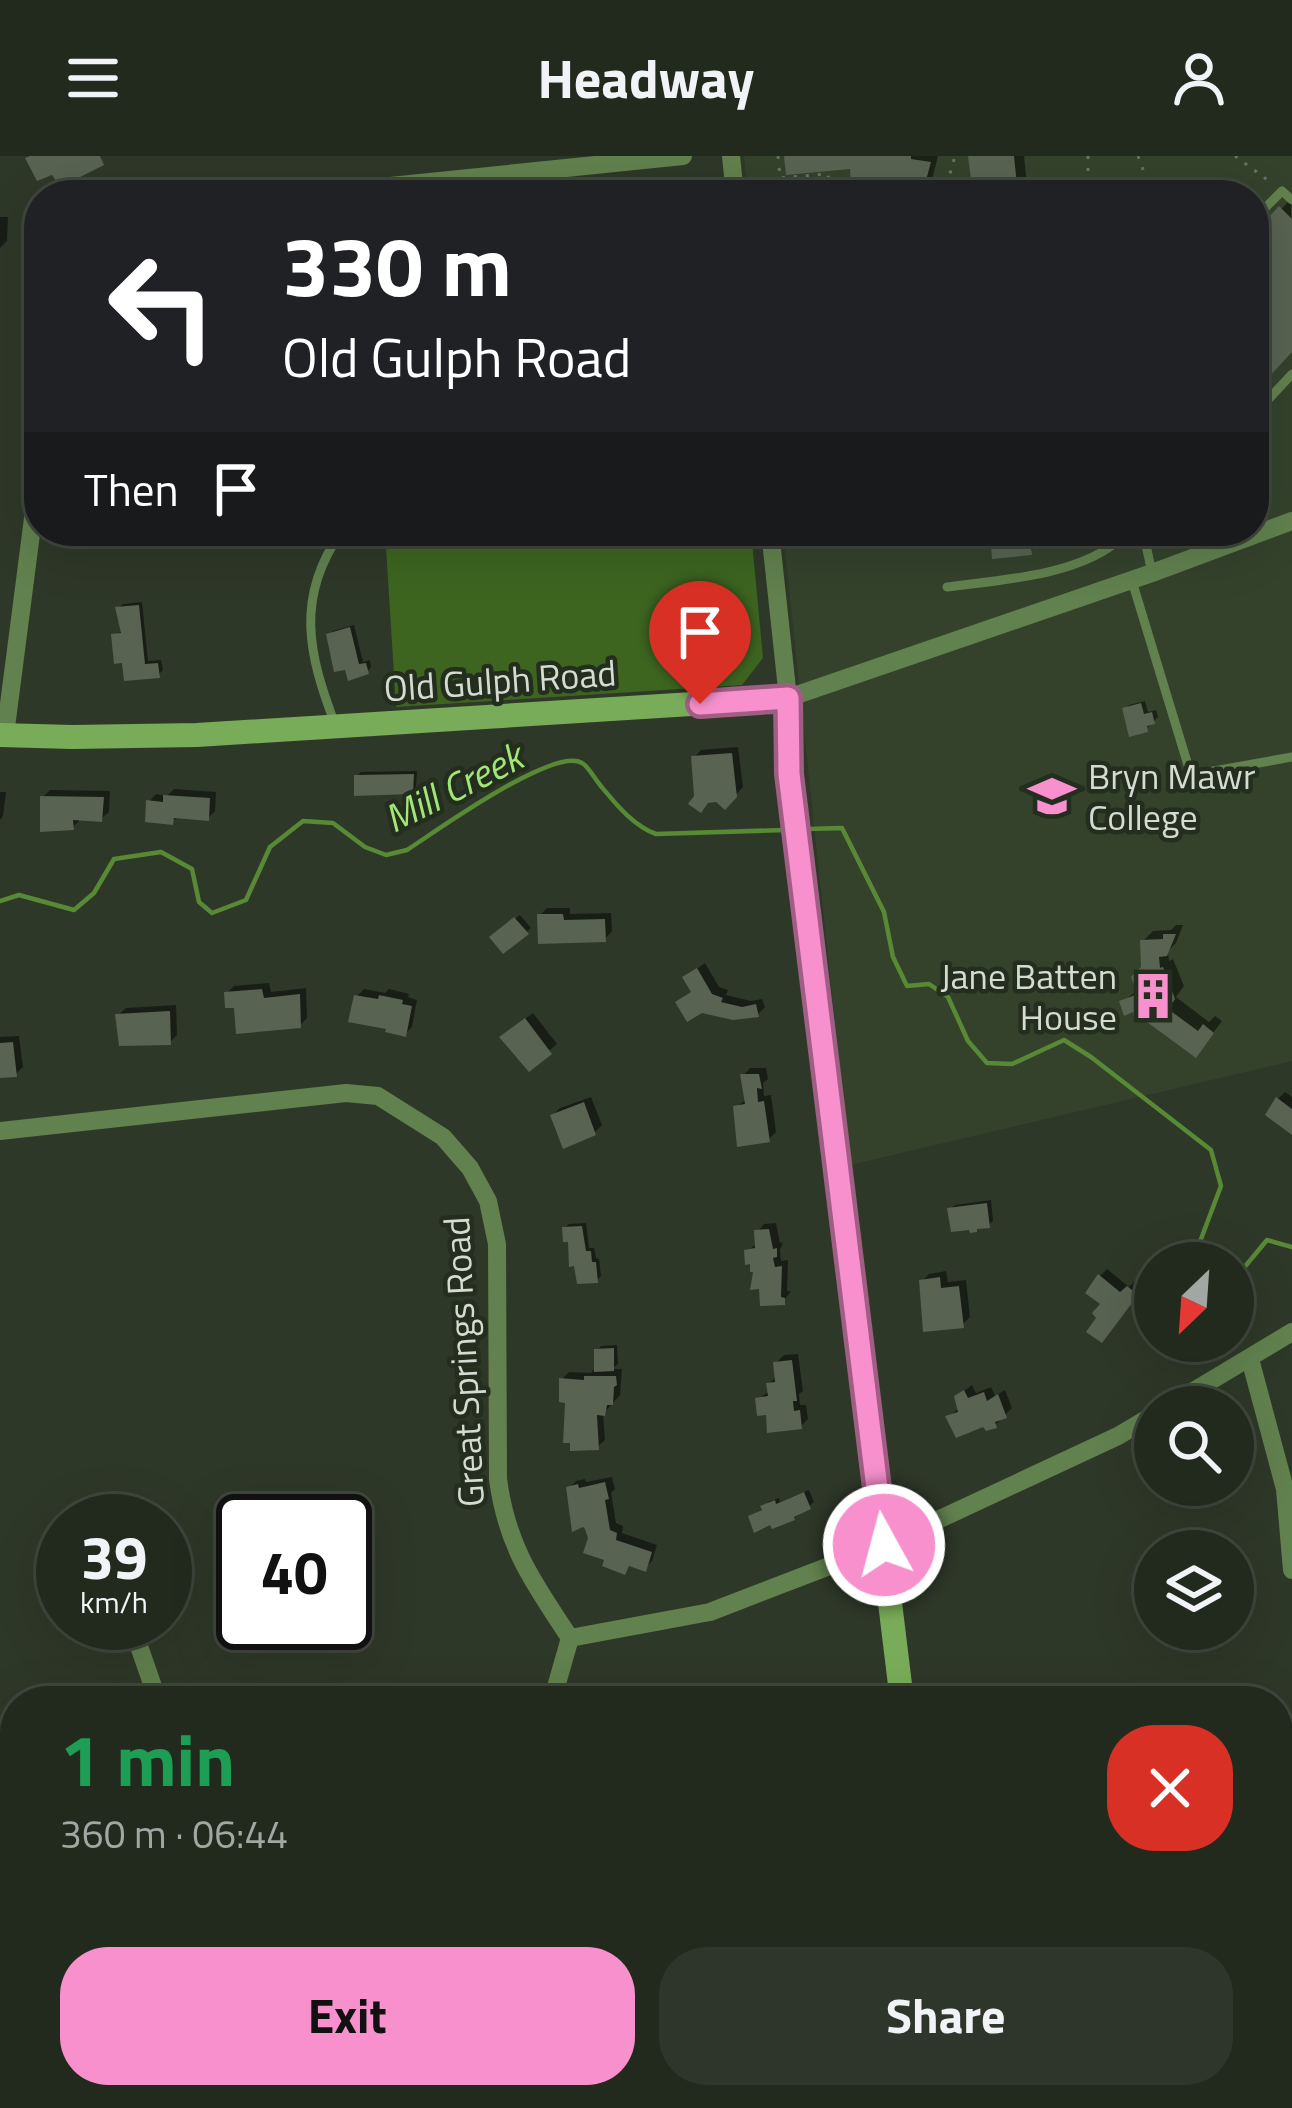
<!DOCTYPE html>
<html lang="en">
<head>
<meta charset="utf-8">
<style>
	:root { --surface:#222a1e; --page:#2e362b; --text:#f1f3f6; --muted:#a2a7a4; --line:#3f463c; --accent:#f790cd }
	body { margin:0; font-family:"Titillium Web",sans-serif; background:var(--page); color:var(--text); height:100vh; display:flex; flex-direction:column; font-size:45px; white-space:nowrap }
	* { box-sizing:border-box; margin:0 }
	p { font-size:39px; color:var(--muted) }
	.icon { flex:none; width:66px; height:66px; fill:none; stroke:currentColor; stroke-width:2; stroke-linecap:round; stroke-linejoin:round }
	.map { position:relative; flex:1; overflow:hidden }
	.panel { position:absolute; left:0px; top:1530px; width:1293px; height:423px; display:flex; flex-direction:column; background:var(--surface); border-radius:48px 48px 0 0; box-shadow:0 12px 48px #0002,0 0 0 3px var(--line) }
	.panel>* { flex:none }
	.banner { position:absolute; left:24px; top:24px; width:1245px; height:366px; border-radius:48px; box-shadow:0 12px 48px #0002,0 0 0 3px var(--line); background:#202124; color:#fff; overflow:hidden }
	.needle { width:78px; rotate:205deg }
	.controls { position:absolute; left:1134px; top:1086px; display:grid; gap:24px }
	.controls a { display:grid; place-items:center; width:120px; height:120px; border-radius:50%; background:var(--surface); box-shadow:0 12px 48px #0002,0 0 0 3px var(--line); font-size:60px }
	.speed { position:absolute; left:36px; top:1338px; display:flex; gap:24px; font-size:60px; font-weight:700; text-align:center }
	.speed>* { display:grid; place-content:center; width:156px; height:156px; border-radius:50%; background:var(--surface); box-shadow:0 12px 48px #0002,0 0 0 3px var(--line); line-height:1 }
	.speed small { font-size:30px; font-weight:400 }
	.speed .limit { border:6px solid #111; border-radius:18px; background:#fff; color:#111 }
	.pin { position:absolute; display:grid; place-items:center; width:102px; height:102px; color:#fff; margin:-123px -51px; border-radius:50% 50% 50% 0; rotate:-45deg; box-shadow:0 0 12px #0007 }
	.pin .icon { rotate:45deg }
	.me { position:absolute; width:132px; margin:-66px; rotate:353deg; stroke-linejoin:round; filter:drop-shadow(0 0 9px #0008) }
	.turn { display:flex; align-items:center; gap:42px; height:252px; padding:0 60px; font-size:54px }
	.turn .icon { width:156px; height:156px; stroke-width:2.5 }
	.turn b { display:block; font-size:84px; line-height:102px }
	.then { display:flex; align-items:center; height:114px; padding:0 60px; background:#0003; gap:24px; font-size:45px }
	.round { display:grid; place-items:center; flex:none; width:126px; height:126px; border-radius:48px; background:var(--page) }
	.overview { display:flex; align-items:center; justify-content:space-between; height:204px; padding:0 60px }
	h1 { font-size:72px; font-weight:700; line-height:90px; color:#1e9e55 }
	.action { display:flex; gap:24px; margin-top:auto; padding:24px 60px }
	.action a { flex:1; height:138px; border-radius:48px; background:var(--accent); color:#111; font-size:48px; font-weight:700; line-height:138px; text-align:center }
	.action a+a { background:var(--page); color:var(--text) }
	header { display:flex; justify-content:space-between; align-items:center; height:156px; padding:0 60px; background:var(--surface); font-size:54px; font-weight:700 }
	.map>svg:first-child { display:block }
	.built { fill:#34422c }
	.green { fill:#3d6520 }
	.shadow { fill:#0007 }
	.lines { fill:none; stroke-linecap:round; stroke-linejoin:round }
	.stream { stroke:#588935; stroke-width:4.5 }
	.building { fill:#586352 }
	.path { stroke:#697264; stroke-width:3; stroke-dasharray:3 9; stroke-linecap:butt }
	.lane { stroke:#61814e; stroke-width:9 }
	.street { stroke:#61814e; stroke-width:18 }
	.secondary { stroke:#79ac58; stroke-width:24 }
	.route-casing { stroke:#a15e85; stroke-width:30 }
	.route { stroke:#f790cd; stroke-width:21 }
	.labels { text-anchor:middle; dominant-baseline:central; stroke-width:9; stroke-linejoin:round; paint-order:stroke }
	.street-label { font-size:36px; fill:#d4dbd1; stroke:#242e1e }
	.poi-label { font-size:36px; fill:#d4dbd1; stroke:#242e1e; text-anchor:start }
	.water-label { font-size:39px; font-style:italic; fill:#a3e678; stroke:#242e1e }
</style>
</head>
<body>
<header><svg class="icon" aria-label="menu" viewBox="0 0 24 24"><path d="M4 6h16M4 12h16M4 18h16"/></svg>Headway<svg class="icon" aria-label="person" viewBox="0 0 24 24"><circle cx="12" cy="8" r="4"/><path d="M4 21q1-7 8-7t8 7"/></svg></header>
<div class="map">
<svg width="1292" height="1952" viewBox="0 0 1292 1952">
	<rect width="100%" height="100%" fill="#2e3828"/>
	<!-- built -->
	<path class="built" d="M 744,0 L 1292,0 L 1292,905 L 850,1009 L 783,375 L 1254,375 L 1254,39 L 748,39 Z"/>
	<!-- green -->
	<path class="green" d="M 385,375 L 658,375 L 659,381 L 751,375 L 763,502 L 742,529 L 396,551 Z"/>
	<!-- shadow -->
	<g class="shadow">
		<path d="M 787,0 L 938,0 L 928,39 L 855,39 L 852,9 Z"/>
		<path d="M 971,0 L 1024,0 L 1028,39 L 976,39 Z"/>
		<path d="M 1291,43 L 1292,192 L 1254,233 L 1254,81 Z"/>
		<path d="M 0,61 L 8,61 L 7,85 L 0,92 Z"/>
		<path d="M 993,375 L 1039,375 L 1040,386 L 1030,396 Z"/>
		<path d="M 142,446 L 148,505 L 161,504 L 163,514 L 158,519 L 127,522 L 114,479 L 123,475 L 119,452 L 123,448 Z"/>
		<path d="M 354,469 L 363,506 L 370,504 L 371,511 L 367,516 L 350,521 L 329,479 L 333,475 Z"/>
		<path d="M 1145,545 L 1148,556 L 1156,554 L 1158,561 L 1146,573 L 1125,553 L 1129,549 Z"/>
		<path d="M 738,591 L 743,631 L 725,650 L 716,643 L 697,640 L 694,602 L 701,594 Z"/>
		<path d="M 417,615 L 416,631 L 412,635 L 357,620 L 361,616 Z"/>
		<path d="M 174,633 L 216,636 L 215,655 L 208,662 L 179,659 L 172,666 L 149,646 L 156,638 L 167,640 Z"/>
		<path d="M 50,634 L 110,635 L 109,656 L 101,663 L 80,664 L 73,671 L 43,641 Z"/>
		<path d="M 0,636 L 6,636 L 3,660 L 0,664 Z"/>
		<path d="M 547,752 L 570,752 L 570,758 L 611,757 L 612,775 L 605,783 L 540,759 Z"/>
		<path d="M 520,759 L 531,772 L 504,794 L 493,781 Z"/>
		<path d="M 1176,769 L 1183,769 L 1176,787 L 1168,795 L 1169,805 L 1173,803 L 1184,830 L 1176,841 L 1209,866 L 1215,860 L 1222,865 L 1205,888 L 1122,846 L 1139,833 L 1144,812 L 1143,785 L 1153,775 L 1171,774 Z"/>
		<path d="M 705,807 L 719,831 L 728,834 L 726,839 L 751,845 L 762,843 L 765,851 L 758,858 L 679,846 L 693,835 L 686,821 Z"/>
		<path d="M 269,827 L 271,836 L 306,832 L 307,862 L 300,869 L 227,837 L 234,830 Z"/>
		<path d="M 364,833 L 385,837 L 389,833 L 409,838 L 408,841 L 417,844 L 412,871 L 405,878 L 390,871 L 357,840 Z"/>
		<path d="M 176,849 L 177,879 L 170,886 L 118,859 L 126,852 Z"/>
		<path d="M 533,857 L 557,888 L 529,912 L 510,874 Z"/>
		<path d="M 19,880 L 23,911 L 16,918 L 0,919 L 0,881 Z"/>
		<path d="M 750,912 L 766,912 L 768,923 L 763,927 L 764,940 L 771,939 L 776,976 L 769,983 L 736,951 L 747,943 L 743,920 Z"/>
		<path d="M 1285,936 L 1292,941 L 1292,976 L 1278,943 Z"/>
		<path d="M 591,941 L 602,969 L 595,976 L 553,959 L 560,952 Z"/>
		<path d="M 991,1044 L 993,1065 L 988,1069 L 951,1053 L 955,1049 Z"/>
		<path d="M 586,1067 L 589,1092 L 594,1092 L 596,1102 L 599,1103 L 601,1120 L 597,1124 L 565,1072 L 569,1068 Z"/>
		<path d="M 776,1067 L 780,1087 L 783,1086 L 780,1094 L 781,1105 L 788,1104 L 787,1135 L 791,1135 L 783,1146 L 756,1114 L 747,1095 L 758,1087 L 757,1076 L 764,1068 Z"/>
		<path d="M 1107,1113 L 1129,1131 L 1136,1124 L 1143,1130 L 1108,1176 L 1100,1120 Z"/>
		<path d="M 946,1115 L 948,1126 L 966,1124 L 970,1161 L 962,1169 L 922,1125 L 929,1118 Z"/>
		<path d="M 617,1189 L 618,1208 L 612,1213 L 622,1213 L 620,1239 L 603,1258 L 605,1284 L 597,1291 L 568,1244 L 562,1223 L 569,1216 L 591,1217 L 594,1213 L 597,1195 L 601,1190 Z"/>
		<path d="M 798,1198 L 803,1235 L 799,1238 L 800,1249 L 806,1249 L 808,1263 L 801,1270 L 769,1255 L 758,1243 L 770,1235 L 769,1228 L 777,1220 L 776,1207 L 784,1199 Z"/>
		<path d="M 972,1229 L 976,1237 L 991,1231 L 995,1240 L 1005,1234 L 1012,1252 L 995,1269 L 949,1260 L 960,1252 L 957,1240 Z"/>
		<path d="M 612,1321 L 615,1333 L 611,1337 L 616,1367 L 623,1370 L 622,1377 L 657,1389 L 652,1405 L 645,1412 L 632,1408 L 624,1415 L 608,1402 L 592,1382 L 569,1332 L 576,1325 L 585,1323 L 586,1326 Z"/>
		<path d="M 809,1334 L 814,1346 L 794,1362 L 751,1360 L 764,1352 L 768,1346 L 779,1342 L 780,1346 Z"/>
	</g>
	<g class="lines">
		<!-- stream -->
		<g class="stream">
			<path d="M 808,673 L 842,672 L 884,756 L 893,801 L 907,830 L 929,828 L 948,841 L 968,885 L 987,907 L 1012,908 L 1064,884 L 1091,901 L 1211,994 L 1221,1030 L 1198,1091 L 1206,1107"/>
			<path d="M 0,745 L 19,739 L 74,754 L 94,737 L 114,703 L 161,696 L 192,713 L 199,746 L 212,757 L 246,744 L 270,691 L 303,665 L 333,667 L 365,691 L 386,699 L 407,694 C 435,676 554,590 582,607 C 588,610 595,623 600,629 C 615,647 633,670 656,678 L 784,674"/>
			<path d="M 1233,1118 L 1243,1113 L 1267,1084 L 1292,1091"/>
			<path d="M 1278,1632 L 1292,1610"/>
			<path d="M 1278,1885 L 1292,1895"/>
		</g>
	</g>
	<!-- building -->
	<g class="building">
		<path d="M 30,0 L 100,0 L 104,9 L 60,31 L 52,19 L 37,25 L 25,2 Z"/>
		<path d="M 784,0 L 911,0 L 911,3 L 931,6 L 922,39 L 852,39 L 850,13 L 786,19 Z"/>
		<path d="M 968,0 L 1014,0 L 1018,39 L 973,39 Z"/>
		<path d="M 1279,50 L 1292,63 L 1292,196 L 1254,237 L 1254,77 Z"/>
		<path d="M 990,375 L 1029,375 L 1032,399 L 992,403 Z"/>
		<path d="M 139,449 L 145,508 L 158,507 L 160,522 L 124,525 L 122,507 L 114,508 L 111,478 L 121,477 L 115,451 Z"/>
		<path d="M 350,471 L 359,508 L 366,507 L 369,518 L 348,525 L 345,514 L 334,516 L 326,478 Z"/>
		<path d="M 1141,547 L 1144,558 L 1152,556 L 1155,568 L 1147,570 L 1148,576 L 1129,581 L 1122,552 Z"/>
		<path d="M 732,597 L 737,641 L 725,654 L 716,646 L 708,647 L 701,657 L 688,648 L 694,640 L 691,600 Z"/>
		<path d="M 414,618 L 413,638 L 354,640 L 354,619 Z"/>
		<path d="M 163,639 L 210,642 L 209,665 L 174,662 L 173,669 L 145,666 L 146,644 L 163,646 Z"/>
		<path d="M 40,640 L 104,641 L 102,666 L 73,664 L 74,674 L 40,676 Z"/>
		<path d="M 537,758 L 563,758 L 564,764 L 605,763 L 606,786 L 538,788 Z"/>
		<path d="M 514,761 L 529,778 L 503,798 L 489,781 Z"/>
		<path d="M 1163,778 L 1176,778 L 1167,800 L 1159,801 L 1160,812 L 1163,811 L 1175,843 L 1168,853 L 1198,875 L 1203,868 L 1214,877 L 1196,902 L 1143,863 L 1136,866 L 1133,856 L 1124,860 L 1119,845 L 1138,838 L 1131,821 L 1141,811 L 1140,784 L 1163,783 Z"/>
		<path d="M 697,812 L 712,838 L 723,842 L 721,846 L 742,851 L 756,848 L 759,861 L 733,864 L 702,857 L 687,866 L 675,846 L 691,836 L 682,821 Z"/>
		<path d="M 262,833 L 264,842 L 300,838 L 301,872 L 236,878 L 234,852 L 225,852 L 224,836 Z"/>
		<path d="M 354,839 L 378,843 L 379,839 L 403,844 L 402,848 L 412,850 L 406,881 L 385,876 L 386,873 L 348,866 Z"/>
		<path d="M 170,855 L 171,889 L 119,890 L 115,858 Z"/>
		<path d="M 525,862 L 552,898 L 529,916 L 499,881 Z"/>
		<path d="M 13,886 L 17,921 L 0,922 L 0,887 Z"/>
		<path d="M 740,918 L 759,918 L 762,933 L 757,932 L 758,946 L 764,945 L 770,986 L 737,991 L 733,950 L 745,948 Z"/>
		<path d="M 1276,941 L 1292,953 L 1292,979 L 1265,959 Z"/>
		<path d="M 584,946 L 596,979 L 563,993 L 550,959 Z"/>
		<path d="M 987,1047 L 990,1072 L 977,1073 L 977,1076 L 970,1077 L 969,1074 L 951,1076 L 947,1052 Z"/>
		<path d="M 582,1070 L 586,1095 L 591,1095 L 592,1106 L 596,1106 L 598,1127 L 577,1128 L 574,1110 L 569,1111 L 568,1086 L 563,1086 L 562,1071 Z"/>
		<path d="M 769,1073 L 773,1093 L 777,1092 L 777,1101 L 773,1102 L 775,1111 L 782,1110 L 781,1141 L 785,1142 L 785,1149 L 760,1150 L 759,1133 L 750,1134 L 753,1116 L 750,1116 L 750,1108 L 745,1109 L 744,1094 L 755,1092 L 754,1074 Z"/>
		<path d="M 1098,1118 L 1120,1136 L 1127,1130 L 1138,1139 L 1102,1187 L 1086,1176 L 1096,1162 L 1092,1157 L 1100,1148 L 1085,1137 Z"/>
		<path d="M 940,1121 L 941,1132 L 959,1130 L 964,1172 L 923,1176 L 919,1124 Z"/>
		<path d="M 614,1192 L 614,1215 L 594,1216 L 594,1193 Z"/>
		<path d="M 792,1204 L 797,1245 L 793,1245 L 794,1255 L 800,1254 L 802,1273 L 767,1277 L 766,1259 L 757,1260 L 755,1242 L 768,1240 L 766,1227 L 775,1226 L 773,1206 Z"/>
		<path d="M 584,1220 L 616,1220 L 617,1229 L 614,1231 L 613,1249 L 607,1249 L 605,1260 L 597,1259 L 599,1294 L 570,1295 L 570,1287 L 563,1287 L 565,1247 L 559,1246 L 559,1222 L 584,1224 Z"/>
		<path d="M 964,1234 L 968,1242 L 984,1236 L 987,1245 L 998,1238 L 1007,1262 L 995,1266 L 997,1272 L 986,1275 L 983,1271 L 956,1282 L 945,1260 L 958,1256 L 954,1240 Z"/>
		<path d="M 605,1326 L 609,1343 L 605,1344 L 610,1374 L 617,1377 L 616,1384 L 652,1396 L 646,1416 L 629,1410 L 625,1419 L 602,1410 L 604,1404 L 583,1397 L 588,1382 L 585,1373 L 583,1371 L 572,1376 L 566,1331 L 578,1328 L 579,1332 Z"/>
		<path d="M 804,1336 L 811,1353 L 794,1361 L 795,1364 L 772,1373 L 770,1369 L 754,1377 L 748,1360 L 762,1354 L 760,1350 L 775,1344 L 776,1348 Z"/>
	</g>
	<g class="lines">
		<!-- path -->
		<g class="path">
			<path d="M 778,0 L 780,22 L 828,18 L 830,39"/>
			<path d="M 1138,0 L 1152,39"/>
			<path d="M 1235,0 L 1273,28"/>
			<path d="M 940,39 L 948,25 L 955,0"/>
			<path d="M 1088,39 L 1088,0"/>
		</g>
		<!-- lane -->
		<g class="lane">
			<path d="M 1254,63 L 1282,35 L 1292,44"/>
			<path d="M 1254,259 L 1292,218"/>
			<path d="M 1143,375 L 1152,417"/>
			<path d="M 1039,380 L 1069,375"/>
			<path d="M 1132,425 L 1191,619 L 1292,601"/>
			<path d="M 947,431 C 999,424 1072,420 1114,388 L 1113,375"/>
			<path d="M 335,568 C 308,498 295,440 342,375"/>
		</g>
		<!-- street -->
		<g class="street">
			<path d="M 731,0 L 735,39"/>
			<path d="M 302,39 L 683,0"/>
			<path d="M 770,375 L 788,542 L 1152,417 L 1292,365"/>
			<path d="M 5,579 L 39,316"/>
			<path d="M 0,975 L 346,937 L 378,940 L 443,981 L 470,1012 L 488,1045 L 497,1088 L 498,1323 C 507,1391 533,1426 570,1482"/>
			<path d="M 1250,1203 L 1285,1333 L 1292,1414"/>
			<path d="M 1167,1251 L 1292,1176"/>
			<path d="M 131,1467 L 158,1545"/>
			<path d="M 570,1482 L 710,1456 L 884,1389 L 1118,1280 L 1155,1258"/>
			<path d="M 552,1545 L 570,1482"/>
			<path d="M 0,1696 L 15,1695"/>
		</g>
		<!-- secondary -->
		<g class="secondary">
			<path d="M 0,579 L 72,581 L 197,579 L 788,542 L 789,618 L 902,1545"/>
			<path d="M 946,1938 L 948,1952"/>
		</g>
	</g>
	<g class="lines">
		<defs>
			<path id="route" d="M 700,548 L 788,542 L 789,618 L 884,1389"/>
		</defs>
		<!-- route casing -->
		<use href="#route" class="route-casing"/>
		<!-- route -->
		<use href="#route" class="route"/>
	</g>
	<!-- icons -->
	<defs>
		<symbol id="university-bare" viewBox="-9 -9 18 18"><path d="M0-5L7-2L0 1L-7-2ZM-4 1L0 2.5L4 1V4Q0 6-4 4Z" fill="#f790cd" stroke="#242e1e" stroke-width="2.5" paint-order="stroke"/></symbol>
		<symbol id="building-bare" viewBox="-9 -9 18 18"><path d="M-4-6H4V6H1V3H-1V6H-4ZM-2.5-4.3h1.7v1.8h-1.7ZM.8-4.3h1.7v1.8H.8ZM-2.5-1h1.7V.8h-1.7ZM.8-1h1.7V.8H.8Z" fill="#f790cd" stroke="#242e1e" stroke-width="2.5" paint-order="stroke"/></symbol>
	</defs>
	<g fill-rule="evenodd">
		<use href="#university-bare" x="1019" y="607" width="66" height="66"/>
		<use href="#building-bare" x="1120" y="807" width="66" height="66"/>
	</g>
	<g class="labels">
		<!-- street labels -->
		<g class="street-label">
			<text transform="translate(500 524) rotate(-4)">Old Gulph Road</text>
			<text transform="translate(463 1206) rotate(-93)">Great Springs Road</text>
		</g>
		<!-- poi labels -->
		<g class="poi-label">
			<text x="1088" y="619">Bryn Mawr<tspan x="1088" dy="41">College</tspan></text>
			<text x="1117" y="819" text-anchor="end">Jane Batten<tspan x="1117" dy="41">House</tspan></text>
		</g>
		<!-- water labels -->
		<g class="water-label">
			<text transform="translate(453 631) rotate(-27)">Mill Creek</text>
		</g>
	</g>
</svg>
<div class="controls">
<a><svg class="needle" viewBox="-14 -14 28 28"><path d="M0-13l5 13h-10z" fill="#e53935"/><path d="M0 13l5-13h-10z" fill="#a2a7a4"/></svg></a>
<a><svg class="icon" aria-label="search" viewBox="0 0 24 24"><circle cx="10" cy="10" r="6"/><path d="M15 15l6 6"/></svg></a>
<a><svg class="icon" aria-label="layers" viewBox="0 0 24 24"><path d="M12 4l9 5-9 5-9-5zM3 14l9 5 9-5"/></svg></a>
</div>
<div class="speed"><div>39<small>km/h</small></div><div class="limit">40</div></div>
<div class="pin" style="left:700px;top:548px;background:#d93025"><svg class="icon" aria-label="arrive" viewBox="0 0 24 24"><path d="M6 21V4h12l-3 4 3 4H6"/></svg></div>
<svg class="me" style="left:884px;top:1389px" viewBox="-20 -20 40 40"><circle r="17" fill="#f790cd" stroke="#fff" stroke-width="3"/><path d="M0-11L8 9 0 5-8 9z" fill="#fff"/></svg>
<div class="banner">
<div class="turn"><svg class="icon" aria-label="left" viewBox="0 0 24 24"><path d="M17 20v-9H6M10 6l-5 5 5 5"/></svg><div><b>330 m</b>Old Gulph Road</div></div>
<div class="then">Then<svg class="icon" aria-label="arrive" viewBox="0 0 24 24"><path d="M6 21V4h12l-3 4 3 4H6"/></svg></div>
</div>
<section class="panel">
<div class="overview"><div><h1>1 min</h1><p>360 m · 06:44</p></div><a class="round" style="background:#d93025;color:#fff"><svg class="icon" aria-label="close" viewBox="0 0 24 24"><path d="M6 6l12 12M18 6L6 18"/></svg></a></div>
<div class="action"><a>Exit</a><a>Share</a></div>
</section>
</div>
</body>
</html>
